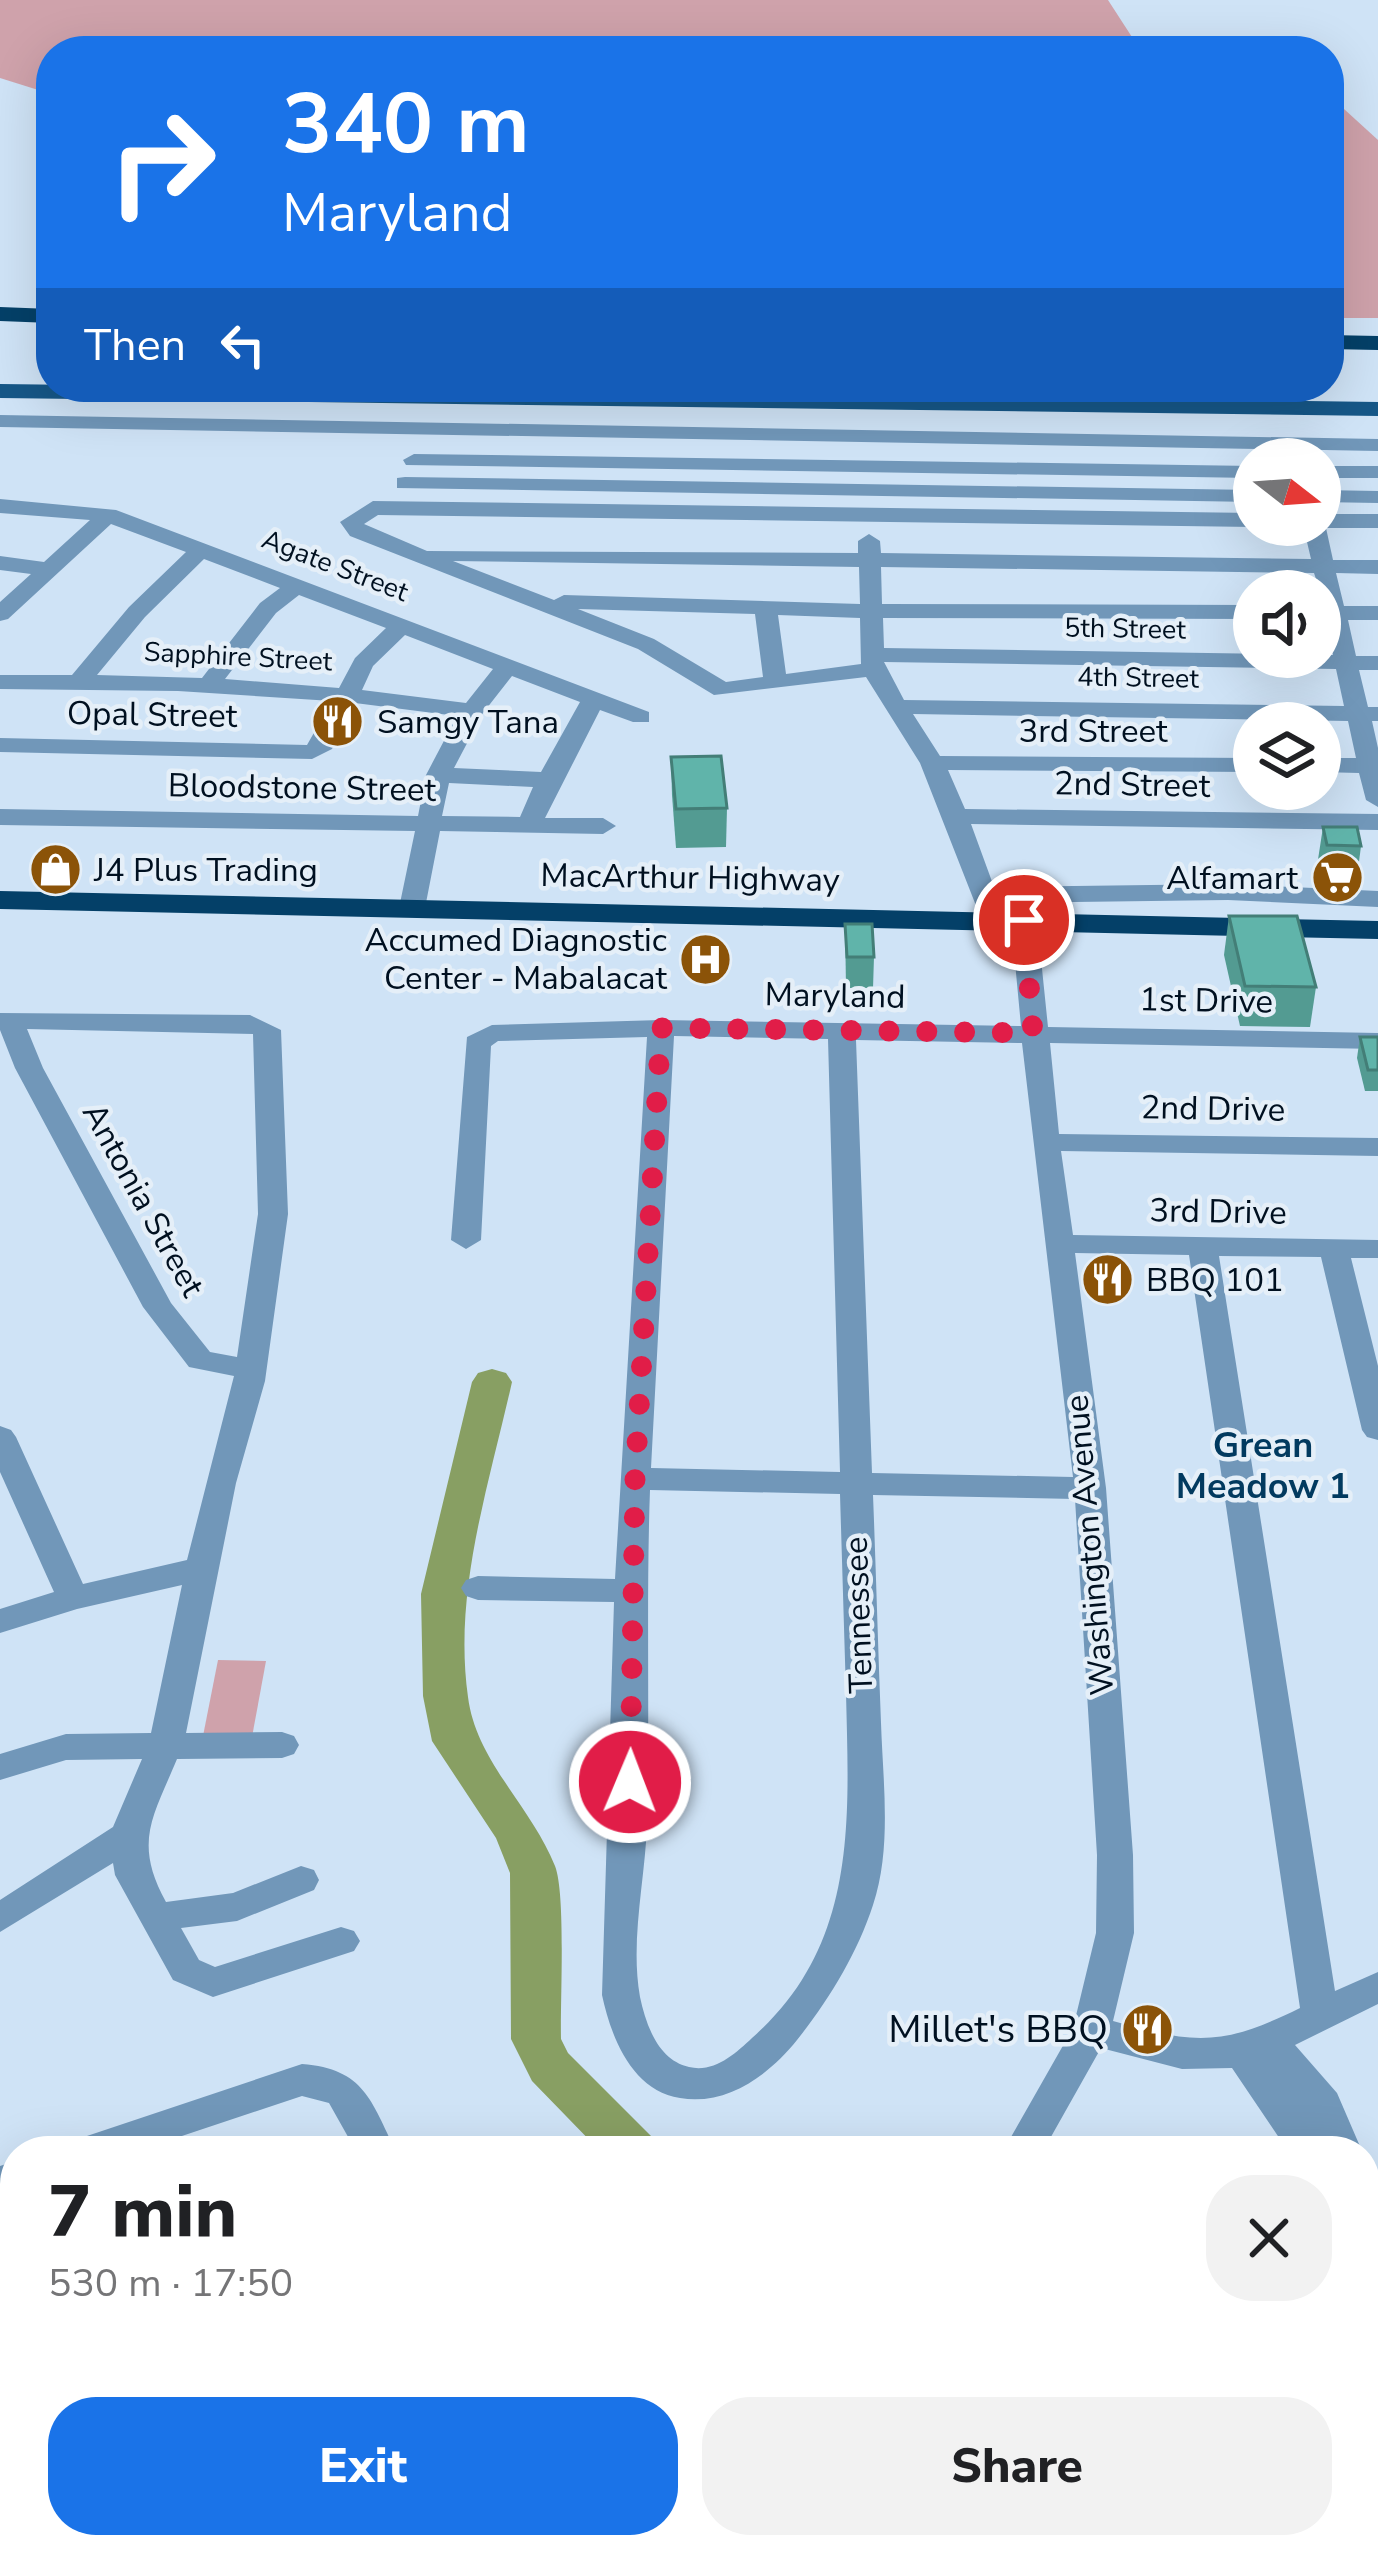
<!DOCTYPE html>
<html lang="en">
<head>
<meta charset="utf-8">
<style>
	:root { --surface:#fff; --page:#f2f2f2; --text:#202124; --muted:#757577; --accent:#1a73e8 }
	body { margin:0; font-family:"Nunito Sans",sans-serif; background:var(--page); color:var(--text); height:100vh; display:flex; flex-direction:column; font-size:45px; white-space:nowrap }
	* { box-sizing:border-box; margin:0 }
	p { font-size:39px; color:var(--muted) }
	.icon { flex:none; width:66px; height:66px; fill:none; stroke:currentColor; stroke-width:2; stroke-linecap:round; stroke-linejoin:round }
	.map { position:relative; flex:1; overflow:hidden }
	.side { position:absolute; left:0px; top:2136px; width:1380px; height:423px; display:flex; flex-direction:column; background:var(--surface); border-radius:48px 48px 0 0; box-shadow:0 12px 48px #0002 }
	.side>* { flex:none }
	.top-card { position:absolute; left:36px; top:36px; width:1308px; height:366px; border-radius:48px; box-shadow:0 12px 48px #0002; background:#1a73e8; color:#fff; overflow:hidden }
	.needle { width:78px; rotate:107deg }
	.buttons { position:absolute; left:1233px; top:438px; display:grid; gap:24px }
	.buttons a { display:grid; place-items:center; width:108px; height:108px; border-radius:50%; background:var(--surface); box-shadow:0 12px 48px #0002; font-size:60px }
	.pin { position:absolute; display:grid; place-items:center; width:102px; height:102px; color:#fff; margin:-51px; border:6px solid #fff; border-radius:50%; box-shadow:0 3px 12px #0007 }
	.me { position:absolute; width:132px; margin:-66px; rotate:1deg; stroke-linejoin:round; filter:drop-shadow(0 0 9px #0008) }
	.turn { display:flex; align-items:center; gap:42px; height:252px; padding:0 48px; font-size:54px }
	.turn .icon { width:156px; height:156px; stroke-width:2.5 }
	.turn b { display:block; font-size:84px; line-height:102px }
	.then { display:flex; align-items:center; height:114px; padding:0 48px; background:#0003; gap:24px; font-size:45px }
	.round { display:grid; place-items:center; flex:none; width:126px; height:126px; border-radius:48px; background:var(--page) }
	.summary { display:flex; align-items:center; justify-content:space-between; height:204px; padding:0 48px }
	h1 { font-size:72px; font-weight:800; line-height:90px }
	.action { display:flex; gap:24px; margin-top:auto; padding:24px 48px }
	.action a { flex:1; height:138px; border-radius:48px; background:var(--accent); color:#fff; font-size:48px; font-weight:800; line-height:138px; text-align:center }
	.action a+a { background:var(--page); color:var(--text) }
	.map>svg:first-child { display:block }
	.green { fill:#cfa2ab }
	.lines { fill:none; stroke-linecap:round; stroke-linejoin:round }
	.river { fill:#889f63; fill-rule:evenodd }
	.minor { fill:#7197b9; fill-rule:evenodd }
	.major { fill:#165787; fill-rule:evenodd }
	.highway { fill:#044068; fill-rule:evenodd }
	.wall { fill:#539b92 }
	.building { fill:#60b4aa; stroke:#437e77; stroke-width:3 }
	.route { stroke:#e11d48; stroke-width:21; stroke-dasharray:0 37.8 }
	.labels { text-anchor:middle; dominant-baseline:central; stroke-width:9; stroke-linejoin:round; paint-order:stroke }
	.far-street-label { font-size:27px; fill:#001020; stroke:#e5eff8 }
	.street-label { font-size:33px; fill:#001020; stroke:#e5eff8 }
	.poi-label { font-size:33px; fill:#001020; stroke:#e5eff8; text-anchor:start }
	.neighbourhood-label { font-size:36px; font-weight:bold; fill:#023a5f; stroke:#e5eff8 }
	.near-poi-label { font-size:39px; fill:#001020; stroke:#e5eff8; text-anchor:end }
</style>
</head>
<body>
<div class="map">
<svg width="1378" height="2557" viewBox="0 0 1378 2557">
	<rect width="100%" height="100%" fill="#cfe3f6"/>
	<!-- green -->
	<g class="green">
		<path d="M 0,0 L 1108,0 L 1141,51 L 51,51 L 51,94 L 0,78 Z"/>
		<path d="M 1329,105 L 1344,109 L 1378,140 L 1378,318 L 1329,318 Z"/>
		<path d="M 218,1660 L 266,1661 L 252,1737 L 203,1736 Z"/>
	</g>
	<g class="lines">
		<!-- river -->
		<g class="river">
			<path d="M 492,1369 L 506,1373 L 512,1382 C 489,1485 453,1591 468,1697 C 476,1761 531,1806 555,1866 C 566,1894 560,2002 561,2039 L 568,2053 L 651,2136 L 659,2151 L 600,2151 L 532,2081 L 511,2039 L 510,1873 L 496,1838 L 432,1741 L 423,1696 L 421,1594 L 472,1382 L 478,1373 Z"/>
			<path d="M 1033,2544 L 1090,2544 L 1095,2557 L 1039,2557 Z"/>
		</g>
		<!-- minor -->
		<g class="minor">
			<path d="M 0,415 L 1378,439 L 1378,451 L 0,427 Z"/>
			<path d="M 414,454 L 1254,466 L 1254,478 L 406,465 L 403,460 Z"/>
			<rect x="1320" y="466" width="58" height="12"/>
			<path d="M 405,477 L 1254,490 L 1254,502 L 397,488 L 397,478 Z"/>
			<path d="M 1320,490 L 1378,491 L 1378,503 L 1320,502 Z"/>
			<path d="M 0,499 L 116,510 L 649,712 L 649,722 L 633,722 L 600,710 L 545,818 L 603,818 L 616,826 L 603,834 L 440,831 L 425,908 L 412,916 L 399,908 L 415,831 L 0,825 L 0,809 L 418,816 L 426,775 L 457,716 L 355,703 L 332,749 L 312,759 L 0,752 L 0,738 L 307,745 L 332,701 L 178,691 L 0,689 L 0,675 L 72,675 L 129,607 L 186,552 L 111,524 L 8,619 L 0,621 L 0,602 L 31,574 L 0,570 L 0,556 L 44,562 L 90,520 L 0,513 ZM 204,559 L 280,588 L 260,603 L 202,678 L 97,675 L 145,617 ZM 299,595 L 386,628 L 355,658 L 339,688 L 225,679 L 276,613 ZM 405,635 L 493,669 L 466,703 L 362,690 L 373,666 ZM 512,676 L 580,702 L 541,772 L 454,768 L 483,713 ZM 449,783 L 533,787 L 520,817 L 442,816 Z"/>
			<path d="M 373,501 L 1254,513 L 1254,525 L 1260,525 L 1254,527 L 378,515 L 364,524 L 427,551 L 858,553 L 858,541 L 869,534 L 880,541 L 881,553 L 1311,559 L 1303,525 L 1320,525 L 1320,514 L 1378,514 L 1378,528 L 1326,528 L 1333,560 L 1378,560 L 1378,574 L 1336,573 L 1344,606 L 1378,606 L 1378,620 L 1348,620 L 1356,656 L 1378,656 L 1378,670 L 1359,670 L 1368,707 L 1378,707 L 1378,721 L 1372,721 L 1378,748 L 1378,807 L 1366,800 L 1359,773 L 1320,772 L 1320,758 L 1356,758 L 1348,721 L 913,714 L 940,756 L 1254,758 L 1254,772 L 948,770 L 965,809 L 1378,814 L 1378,830 L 971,824 L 994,887 L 1228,884 L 1378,891 L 1378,907 L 1228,900 L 1000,903 L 1006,920 L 1002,926 L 984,926 L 920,763 L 866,677 L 714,695 L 638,649 L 350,536 L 340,522 ZM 453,561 L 859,567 L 860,604 L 564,595 L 554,600 ZM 881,567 L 1314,573 L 1320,591 L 1320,620 L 1325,620 L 1333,655 L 884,648 L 883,618 L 1254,619 L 1254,605 L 882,604 ZM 578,609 L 755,614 L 763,677 L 726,682 L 654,639 ZM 778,615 L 860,618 L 861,664 L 786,674 ZM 884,662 L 1336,669 L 1344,706 L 904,700 Z"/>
			<path d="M 1024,912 L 1037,920 L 1048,1027 L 1378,1033 L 1378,1049 L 1050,1043 L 1059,1134 L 1378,1138 L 1378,1156 L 1061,1151 L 1073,1235 L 1378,1240 L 1378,1258 L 1351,1258 L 1378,1366 L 1378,1440 L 1367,1437 L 1362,1430 L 1321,1257 L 1219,1256 L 1335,1991 L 1378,1972 L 1378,2004 L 1295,2045 L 1337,2093 L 1362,2151 L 1288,2151 L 1232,2068 L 1182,2069 L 1101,2048 L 1043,2151 L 1003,2151 L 1073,2028 L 1096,1933 L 1097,1855 L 1075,1499 L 873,1495 C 876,1571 878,1647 881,1723 C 883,1783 892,1848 873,1905 C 857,1954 829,2000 797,2040 C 769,2075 727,2106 680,2098 C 632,2091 611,2037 602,1995 L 614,1602 L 478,1600 L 466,1596 L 461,1588 L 466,1580 L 478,1576 L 615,1579 L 647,1037 L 498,1041 L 491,1046 L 481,1240 L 466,1249 L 451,1240 L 467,1037 L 492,1025 L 661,1020 L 1021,1026 L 1011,920 ZM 674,1036 L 828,1039 L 840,1472 L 651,1468 ZM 856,1040 L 1022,1043 L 1073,1477 L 872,1473 ZM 1075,1253 L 1189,1255 L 1300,2008 C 1223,2046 1196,2045 1113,2021 L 1134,1933 L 1133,1855 L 1106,1488 ZM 650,1490 L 840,1494 C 842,1560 844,1627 846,1693 C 849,1821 858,1945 752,2038 C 735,2054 714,2073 689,2067 C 658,2060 646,2025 640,1997 C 630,1941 645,1881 647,1825 C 650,1712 646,1602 650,1490 Z"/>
			<path d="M 0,1013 L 250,1015 L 281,1030 L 288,1214 L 265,1381 L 236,1483 L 186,1733 L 282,1732 L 294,1736 L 299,1745 L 294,1754 L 282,1758 L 177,1759 C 153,1817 133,1842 166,1902 L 233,1893 L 301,1866 L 314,1870 L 319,1880 L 314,1890 L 237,1921 L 181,1928 L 199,1960 L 215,1967 L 341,1927 L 354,1931 L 360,1941 L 354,1951 L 213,1997 L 173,1980 L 115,1875 L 113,1863 L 0,1932 L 0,1900 L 113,1827 L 142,1759 L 66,1760 L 0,1780 L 0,1754 L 66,1734 L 151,1733 L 182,1585 L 77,1609 L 0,1633 L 0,1609 L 54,1592 L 0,1472 L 0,1426 L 11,1430 L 16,1437 L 83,1584 L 187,1560 L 234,1376 L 189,1367 L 143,1307 L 15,1068 L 0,1030 ZM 27,1029 L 253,1034 L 258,1214 L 237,1357 L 210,1352 L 171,1303 L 43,1068 Z"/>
			<path d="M 302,2064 C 365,2069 371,2101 396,2151 L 356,2151 L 329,2103 L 302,2096 L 137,2151 L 69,2151 L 75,2140 Z"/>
			<path d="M 15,2161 L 15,2196 L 0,2202 L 0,2166 Z"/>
			<path d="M 1365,2227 L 1378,2231 L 1378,2295 L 1365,2291 Z"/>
			<path d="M 15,2319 L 15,2360 L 0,2366 L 0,2325 Z"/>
			<path d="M 0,2411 L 15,2417 L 15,2481 L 0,2476 Z"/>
			<path d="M 31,2544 L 75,2544 L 81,2557 L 37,2557 Z"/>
			<path d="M 113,2544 L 179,2544 L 173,2557 L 107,2557 Z"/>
			<path d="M 550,2544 L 613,2544 L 607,2557 L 544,2557 Z"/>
			<path d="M 717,2544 L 764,2544 L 758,2557 L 711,2557 Z"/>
			<path d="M 835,2544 L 950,2544 L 944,2557 L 829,2557 Z"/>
			<path d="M 951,2544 L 1002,2544 L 1008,2557 L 957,2557 Z"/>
		</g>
		<!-- major -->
		<path class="major" d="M 0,384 L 1378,402 L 1378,416 L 0,398 Z"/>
		<!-- highway -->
		<g class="highway">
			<path d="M 0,307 L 51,309 L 51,323 L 0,321 Z"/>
			<path d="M 1329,335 L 1378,336 L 1378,350 L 1329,349 Z"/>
			<path d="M 0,891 L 1378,921 L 1378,939 L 0,909 Z"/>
		</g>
	</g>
	<!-- wall -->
	<g class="wall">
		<path d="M 671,757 L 727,808 L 726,847 L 676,848 L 672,795 Z"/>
		<path d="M 1323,827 L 1361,846 L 1356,885 L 1321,884 L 1317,866 Z"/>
		<path d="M 1229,916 L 1316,987 L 1310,1027 L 1240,1026 L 1224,955 Z"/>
		<path d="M 845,924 L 874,957 L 873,988 L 846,988 Z"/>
		<path d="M 1360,1037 L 1378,1037 L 1378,1091 L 1365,1091 L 1357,1058 Z"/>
	</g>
	<!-- building -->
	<g class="building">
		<path d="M 721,756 L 727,808 L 676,809 L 671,757 Z"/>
		<path d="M 1323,827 L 1357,827 L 1361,846 L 1327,845 Z"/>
		<path d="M 1229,916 L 1297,916 L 1316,987 L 1245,986 Z"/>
		<path d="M 845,924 L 872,924 L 874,957 L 847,957 Z"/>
		<path d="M 1360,1037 L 1378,1037 L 1378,1070 L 1368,1070 Z"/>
	</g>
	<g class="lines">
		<!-- route -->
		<path class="route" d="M 630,1782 L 635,1479 L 661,1028 L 1033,1033 L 1024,920"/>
	</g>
	<!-- icons -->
	<defs>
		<symbol id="restaurant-disc" viewBox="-11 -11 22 22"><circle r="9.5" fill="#8b5308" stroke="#e5eff8"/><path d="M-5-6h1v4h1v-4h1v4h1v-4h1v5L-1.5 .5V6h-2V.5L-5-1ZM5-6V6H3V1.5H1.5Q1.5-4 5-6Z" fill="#fff"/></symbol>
		<symbol id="shop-disc" viewBox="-11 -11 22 22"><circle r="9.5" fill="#8b5308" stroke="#e5eff8"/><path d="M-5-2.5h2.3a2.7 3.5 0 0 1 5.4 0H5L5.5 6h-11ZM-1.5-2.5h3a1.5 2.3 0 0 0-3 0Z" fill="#fff"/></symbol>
		<symbol id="supermarket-disc" viewBox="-11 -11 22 22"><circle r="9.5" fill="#8b5308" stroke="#e5eff8"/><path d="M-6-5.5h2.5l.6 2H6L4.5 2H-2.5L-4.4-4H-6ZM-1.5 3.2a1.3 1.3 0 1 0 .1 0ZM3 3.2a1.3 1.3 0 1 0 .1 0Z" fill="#fff"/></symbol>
		<symbol id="hospital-disc" viewBox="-11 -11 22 22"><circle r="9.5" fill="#8b5308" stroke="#e5eff8"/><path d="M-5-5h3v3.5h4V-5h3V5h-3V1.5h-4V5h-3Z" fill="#fff"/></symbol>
	</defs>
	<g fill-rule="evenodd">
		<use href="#restaurant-disc" x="308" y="692" width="59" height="59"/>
		<use href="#shop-disc" x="26" y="840" width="59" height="59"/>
		<use href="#supermarket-disc" x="1308" y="848" width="59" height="59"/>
		<use href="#hospital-disc" x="676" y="930" width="59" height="59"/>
		<use href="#restaurant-disc" x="1078" y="1250" width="59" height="59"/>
		<use href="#restaurant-disc" x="1118" y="2000" width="59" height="59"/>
	</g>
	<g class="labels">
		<!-- far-street labels -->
		<g class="far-street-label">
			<text transform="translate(335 566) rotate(21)">Agate Street</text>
			<text transform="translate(1125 629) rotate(1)">5th Street</text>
			<text transform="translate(238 657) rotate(3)">Sapphire Street</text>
			<text transform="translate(1138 678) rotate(1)">4th Street</text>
		</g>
		<!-- street labels -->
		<g class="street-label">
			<text transform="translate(152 715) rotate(1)">Opal Street</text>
			<text x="1093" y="731">3rd Street</text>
			<text transform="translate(1132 785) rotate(1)">2nd Street</text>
			<text transform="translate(302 788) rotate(1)">Bloodstone Street</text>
			<text transform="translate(690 878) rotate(1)">MacArthur Highway</text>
			<text transform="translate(835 996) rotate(1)">Maryland</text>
			<text transform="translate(1206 1001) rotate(1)">1st Drive</text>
			<text transform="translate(1213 1109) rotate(1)">2nd Drive</text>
			<text transform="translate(143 1200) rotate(61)">Antonia Street</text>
			<text transform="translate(1218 1212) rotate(1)">3rd Drive</text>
			<text transform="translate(1090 1545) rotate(-95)">Washington Avenue</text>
			<text transform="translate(859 1615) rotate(-92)">Tennessee</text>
		</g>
		<!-- poi labels -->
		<g class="poi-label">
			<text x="377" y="722">Samgy Tana</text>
			<text x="94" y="870">J4 Plus Trading</text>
			<text x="1298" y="878" text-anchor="end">Alfamart</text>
			<text x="667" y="940" text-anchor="end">Accumed Diagnostic<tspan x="667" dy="38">Center - Mabalacat</tspan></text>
			<text x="1146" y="1280">BBQ 101</text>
		</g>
		<!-- neighbourhood labels -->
		<g class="neighbourhood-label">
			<text x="1263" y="1445">Grean<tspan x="1263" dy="41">Meadow 1</tspan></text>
		</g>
		<!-- near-poi labels -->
		<g class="near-poi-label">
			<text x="1108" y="2029">Millet's BBQ</text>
		</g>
	</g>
</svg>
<div class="buttons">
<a><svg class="needle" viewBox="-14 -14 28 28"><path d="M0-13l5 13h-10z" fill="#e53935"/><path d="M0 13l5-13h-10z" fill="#757577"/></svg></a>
<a><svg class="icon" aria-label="sound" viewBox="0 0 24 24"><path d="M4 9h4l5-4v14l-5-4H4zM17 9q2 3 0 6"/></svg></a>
<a><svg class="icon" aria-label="layers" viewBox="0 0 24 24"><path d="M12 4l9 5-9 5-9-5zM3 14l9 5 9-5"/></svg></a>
</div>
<div class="pin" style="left:1024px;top:920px;background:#d93025"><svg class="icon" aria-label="arrive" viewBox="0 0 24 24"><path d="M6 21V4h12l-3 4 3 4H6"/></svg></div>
<svg class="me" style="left:630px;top:1782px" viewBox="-20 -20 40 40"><circle r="17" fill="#e11d48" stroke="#fff" stroke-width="3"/><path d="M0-11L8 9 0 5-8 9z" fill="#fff"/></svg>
<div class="top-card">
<div class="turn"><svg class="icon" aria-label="right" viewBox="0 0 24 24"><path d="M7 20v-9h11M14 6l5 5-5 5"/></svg><div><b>340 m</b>Maryland</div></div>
<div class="then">Then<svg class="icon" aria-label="left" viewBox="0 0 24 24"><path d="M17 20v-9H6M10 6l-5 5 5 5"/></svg></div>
</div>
<section class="side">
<div class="summary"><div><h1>7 min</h1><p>530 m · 17:50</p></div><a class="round"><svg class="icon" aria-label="close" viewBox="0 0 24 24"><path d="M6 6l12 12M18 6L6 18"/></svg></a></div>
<div class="action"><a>Exit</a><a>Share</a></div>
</section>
</div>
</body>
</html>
